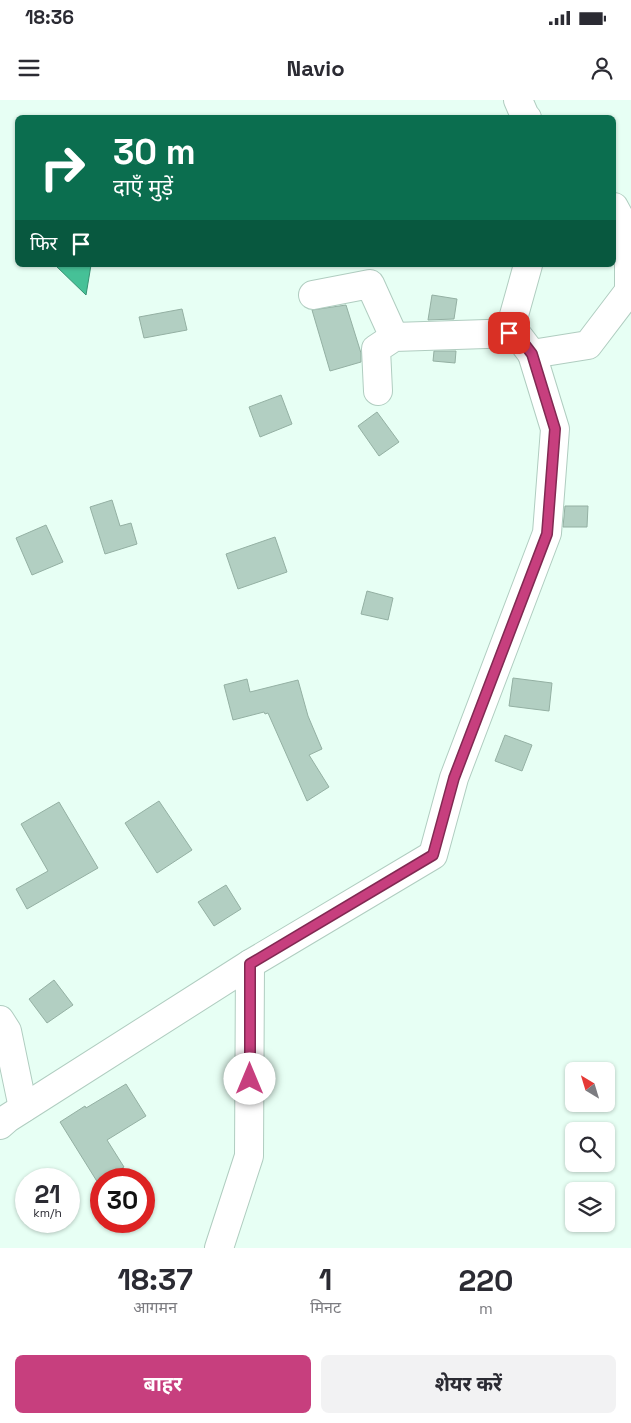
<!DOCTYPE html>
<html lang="hi">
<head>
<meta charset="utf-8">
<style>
	:root { --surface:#fff; --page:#f2f2f3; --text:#2b2b33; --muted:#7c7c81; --accent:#c73f7e }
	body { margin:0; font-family:"Space Grotesk","Noto Sans Devanagari",sans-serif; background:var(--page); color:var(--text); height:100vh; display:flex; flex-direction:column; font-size:19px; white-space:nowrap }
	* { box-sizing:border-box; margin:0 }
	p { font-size:16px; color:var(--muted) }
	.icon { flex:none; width:28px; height:28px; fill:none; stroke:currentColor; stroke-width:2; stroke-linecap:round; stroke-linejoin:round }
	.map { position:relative; height:1148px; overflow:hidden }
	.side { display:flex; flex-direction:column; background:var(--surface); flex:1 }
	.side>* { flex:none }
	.banner { position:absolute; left:15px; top:15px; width:601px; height:152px; border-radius:8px; box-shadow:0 1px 4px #0004; background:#0b6e4f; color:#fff; overflow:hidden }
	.needle { width:32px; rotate:322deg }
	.controls { position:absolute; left:565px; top:962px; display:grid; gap:10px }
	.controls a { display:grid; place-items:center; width:50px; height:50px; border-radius:8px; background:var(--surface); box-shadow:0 1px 4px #0004; font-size:25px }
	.speed { position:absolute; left:15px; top:1068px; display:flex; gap:10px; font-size:25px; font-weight:700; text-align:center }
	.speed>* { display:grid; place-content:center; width:65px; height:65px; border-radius:50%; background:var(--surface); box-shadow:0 1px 4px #0004; line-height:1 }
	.speed small { font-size:12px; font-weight:400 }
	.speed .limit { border:8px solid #d22; background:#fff; color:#111 }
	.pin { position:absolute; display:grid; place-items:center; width:42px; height:42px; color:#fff; margin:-21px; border-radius:10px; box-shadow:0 2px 8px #0006 }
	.me { position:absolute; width:55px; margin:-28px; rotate:0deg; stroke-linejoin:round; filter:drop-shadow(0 0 4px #0008) }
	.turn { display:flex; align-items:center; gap:18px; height:105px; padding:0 15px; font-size:22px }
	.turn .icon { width:65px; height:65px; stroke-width:2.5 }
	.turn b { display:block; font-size:35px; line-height:42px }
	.then { display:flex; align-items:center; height:48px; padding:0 15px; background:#0003; gap:10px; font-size:19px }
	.eta { display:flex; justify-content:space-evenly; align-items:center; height:85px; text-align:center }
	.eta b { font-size:30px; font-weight:700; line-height:35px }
	.button { display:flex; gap:10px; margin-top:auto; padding:10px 15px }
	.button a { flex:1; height:58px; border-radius:8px; background:var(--accent); color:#fff; font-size:20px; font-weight:700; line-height:58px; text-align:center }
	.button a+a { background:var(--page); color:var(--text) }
	.status { display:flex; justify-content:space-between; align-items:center; height:35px; padding:0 25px; background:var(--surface); direction:ltr }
	.status svg { height:14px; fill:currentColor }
	header { display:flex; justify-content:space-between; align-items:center; height:65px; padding:0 15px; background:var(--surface); font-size:22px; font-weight:700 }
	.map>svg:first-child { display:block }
	.water { fill:#46c197; stroke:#379172 }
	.building { fill:#b2cfc2; stroke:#94b0a3 }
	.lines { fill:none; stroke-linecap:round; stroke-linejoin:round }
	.street-casing { stroke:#b0cdc0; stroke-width:30 }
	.street { stroke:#fff; stroke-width:28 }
	.route-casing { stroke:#812952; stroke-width:12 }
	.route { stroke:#c73f7e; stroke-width:9 }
</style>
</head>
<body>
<div class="status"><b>18:36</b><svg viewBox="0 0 49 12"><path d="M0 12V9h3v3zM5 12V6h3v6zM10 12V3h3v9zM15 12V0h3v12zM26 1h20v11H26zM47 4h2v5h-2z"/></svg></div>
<header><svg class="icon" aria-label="menu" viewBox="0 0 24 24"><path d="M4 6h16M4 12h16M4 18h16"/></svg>Navio<svg class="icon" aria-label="person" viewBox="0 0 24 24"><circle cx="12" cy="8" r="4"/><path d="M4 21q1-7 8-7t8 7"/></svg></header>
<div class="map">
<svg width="631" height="1148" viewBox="0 0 631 1148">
	<rect width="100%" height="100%" fill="#e7fff4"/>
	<!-- water -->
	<path class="water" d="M 55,165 L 91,165 L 86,195 Z"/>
	<!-- building -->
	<g class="building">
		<path d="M 432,195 L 457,199 L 454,219 L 428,220 Z"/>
		<path d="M 346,205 L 361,253 L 361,262 L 330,271 L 312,210 Z"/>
		<path d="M 182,209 L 187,230 L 144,238 L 139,217 Z"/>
		<path d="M 434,251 L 456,251 L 455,263 L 433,261 Z"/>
		<path d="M 281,295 L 292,324 L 260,337 L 249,307 Z"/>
		<path d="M 377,312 L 399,342 L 379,356 L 358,326 Z"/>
		<path d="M 112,400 L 120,426 L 131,423 L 137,444 L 105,454 L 90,407 Z"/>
		<path d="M 565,406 L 588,406 L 587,427 L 563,427 Z"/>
		<path d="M 46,425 L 63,462 L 32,475 L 16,438 Z"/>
		<path d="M 275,437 L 287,472 L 238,489 L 226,454 Z"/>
		<path d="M 367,491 L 393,498 L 388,520 L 361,514 Z"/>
		<path d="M 513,578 L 552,583 L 549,611 L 509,606 Z"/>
		<path d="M 247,579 L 250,592 L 298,580 L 308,616 L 322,649 L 309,655 L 329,687 L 307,701 L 268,613 L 265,614 L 264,612 L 233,620 L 224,585 Z"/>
		<path d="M 505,635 L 532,645 L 522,671 L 495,661 Z"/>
		<path d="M 159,701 L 192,750 L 157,773 L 125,723 Z"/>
		<path d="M 59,702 L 98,768 L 27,809 L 16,789 L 48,771 L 21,724 Z"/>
		<path d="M 226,785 L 241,809 L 214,826 L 198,802 Z"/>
		<path d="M 54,880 L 73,905 L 47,923 L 29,899 Z"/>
		<path d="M 126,984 L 146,1016 L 107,1040 L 124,1067 L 106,1079 L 101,1079 L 101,1081 L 98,1083 L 60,1022 L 85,1006 L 86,1008 Z"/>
	</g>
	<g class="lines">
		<defs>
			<g id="street">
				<path d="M 518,0 L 525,16 L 527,18"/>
				<path d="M 313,195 L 370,184 L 394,237"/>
				<path d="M 509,233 L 528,165"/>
				<path d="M 378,291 L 376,249 L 394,237 L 516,233 L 532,254 L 588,245 L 629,191 L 629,135 L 614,107"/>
				<path d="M 0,920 L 7,931 L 23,1008"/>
				<path d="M 0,1025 L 8,1018 L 250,864 L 433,755 L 454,678 L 547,433 L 555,329 L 532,254"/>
				<path d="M 219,1148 L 249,1056 L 250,864"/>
			</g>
		</defs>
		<!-- street casing -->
		<use href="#street" class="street-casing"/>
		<!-- street -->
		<use href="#street" class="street"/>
	</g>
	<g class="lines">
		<defs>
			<path id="route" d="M 250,979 L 250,864 L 433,755 L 454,678 L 547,434 L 555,329 L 532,254 L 516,233 L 509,233"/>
		</defs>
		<!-- route casing -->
		<use href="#route" class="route-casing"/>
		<!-- route -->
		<use href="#route" class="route"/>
	</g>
</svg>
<div class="controls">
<a><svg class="needle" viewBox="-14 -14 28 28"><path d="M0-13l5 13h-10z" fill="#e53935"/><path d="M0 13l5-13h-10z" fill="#7c7c81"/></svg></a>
<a><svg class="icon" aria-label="search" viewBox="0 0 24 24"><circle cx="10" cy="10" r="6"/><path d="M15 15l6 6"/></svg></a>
<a><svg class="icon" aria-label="layers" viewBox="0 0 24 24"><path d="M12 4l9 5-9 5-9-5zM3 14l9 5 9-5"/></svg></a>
</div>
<div class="speed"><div>21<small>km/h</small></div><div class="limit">30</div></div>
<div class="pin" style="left:509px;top:233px;background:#d93025"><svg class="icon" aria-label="arrive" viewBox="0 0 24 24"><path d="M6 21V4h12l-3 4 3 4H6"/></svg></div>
<svg class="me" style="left:250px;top:979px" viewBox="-20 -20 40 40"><circle r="19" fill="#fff"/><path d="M0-13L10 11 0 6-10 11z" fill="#c73f7e"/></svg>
<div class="banner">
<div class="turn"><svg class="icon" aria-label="right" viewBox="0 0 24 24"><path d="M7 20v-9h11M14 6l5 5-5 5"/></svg><div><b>30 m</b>दाएँ मुड़ें</div></div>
<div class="then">फिर<svg class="icon" aria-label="arrive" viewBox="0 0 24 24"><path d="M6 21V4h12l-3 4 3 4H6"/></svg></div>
</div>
</div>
<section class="side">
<div class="eta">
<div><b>18:37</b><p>आगमन</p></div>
<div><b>1</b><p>मिनट</p></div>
<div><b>220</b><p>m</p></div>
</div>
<div class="button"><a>बाहर</a><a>शेयर करें</a></div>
</section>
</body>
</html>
